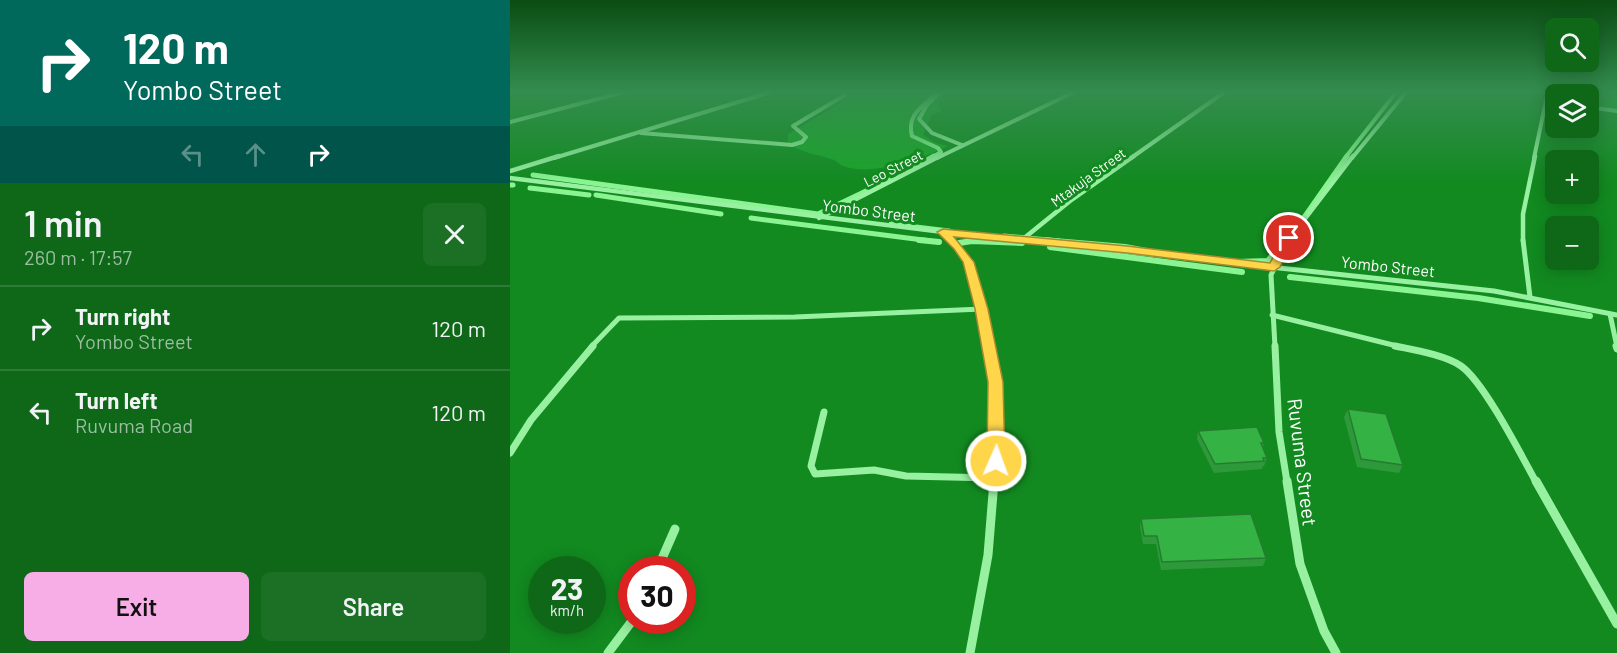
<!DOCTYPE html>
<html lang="en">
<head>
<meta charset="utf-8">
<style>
	:root { --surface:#0e6818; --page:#1c7025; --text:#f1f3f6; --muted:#9bbea2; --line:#2e7b37; --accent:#f7ade6 }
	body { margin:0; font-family:Barlow,sans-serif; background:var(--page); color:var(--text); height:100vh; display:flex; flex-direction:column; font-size:22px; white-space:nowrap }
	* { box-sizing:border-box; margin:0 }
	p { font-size:20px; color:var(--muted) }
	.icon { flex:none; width:33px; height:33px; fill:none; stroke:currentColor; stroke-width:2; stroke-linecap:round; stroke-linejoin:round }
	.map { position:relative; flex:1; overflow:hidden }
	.sheet { display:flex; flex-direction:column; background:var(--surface); width:510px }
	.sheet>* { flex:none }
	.guide { background:#00695c; color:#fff; overflow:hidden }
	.controls { position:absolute; left:1035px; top:18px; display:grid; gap:12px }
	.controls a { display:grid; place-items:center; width:54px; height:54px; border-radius:9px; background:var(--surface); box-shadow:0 3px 15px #0003; font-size:30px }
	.speed { position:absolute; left:18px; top:556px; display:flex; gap:12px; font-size:30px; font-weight:700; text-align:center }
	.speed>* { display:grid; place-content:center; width:78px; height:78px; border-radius:50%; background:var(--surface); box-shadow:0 3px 15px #0003; line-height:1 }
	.speed small { font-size:15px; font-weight:400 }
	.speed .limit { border:9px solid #d22; background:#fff; color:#111 }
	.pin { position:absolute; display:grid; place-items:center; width:51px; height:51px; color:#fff; margin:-26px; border:3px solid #fff; border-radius:50%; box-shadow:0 2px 6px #0007 }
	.me { position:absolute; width:66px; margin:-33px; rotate:2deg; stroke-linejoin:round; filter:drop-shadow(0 0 4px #0008) }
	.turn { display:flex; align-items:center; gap:21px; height:126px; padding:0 24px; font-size:27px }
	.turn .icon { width:78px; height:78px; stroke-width:2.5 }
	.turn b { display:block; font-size:42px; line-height:51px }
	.lanes { display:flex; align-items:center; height:57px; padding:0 24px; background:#0003; justify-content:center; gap:30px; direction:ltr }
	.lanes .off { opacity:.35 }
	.round { display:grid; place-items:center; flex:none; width:63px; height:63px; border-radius:9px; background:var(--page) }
	.overview { display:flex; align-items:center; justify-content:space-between; height:102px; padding:0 24px }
	h1 { font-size:36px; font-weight:600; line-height:45px }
	.button { display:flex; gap:12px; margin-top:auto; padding:12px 24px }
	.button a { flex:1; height:69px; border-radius:9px; background:var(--accent); color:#111; font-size:24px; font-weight:600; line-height:69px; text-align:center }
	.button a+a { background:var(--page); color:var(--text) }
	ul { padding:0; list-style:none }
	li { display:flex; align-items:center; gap:18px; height:84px; padding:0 24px; border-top:2px solid var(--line) }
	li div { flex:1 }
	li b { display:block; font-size:22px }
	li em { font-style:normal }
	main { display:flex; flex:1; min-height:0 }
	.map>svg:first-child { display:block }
	.green { fill:#1aa428 }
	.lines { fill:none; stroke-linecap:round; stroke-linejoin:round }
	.stream-far2 { stroke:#8af493; stroke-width:4 }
	.stream-far1 { stroke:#8af493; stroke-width:5 }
	.stream { stroke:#8af493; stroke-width:6 }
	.minor-far4 { stroke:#98f1a1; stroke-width:4 }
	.minor-far3 { stroke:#98f1a1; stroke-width:4.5 }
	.minor-far2 { stroke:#98f1a1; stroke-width:5 }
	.minor-far1 { stroke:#98f1a1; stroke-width:7 }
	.minor { stroke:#98f1a1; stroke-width:9 }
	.wall { fill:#2e993a }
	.building { fill:#35b244; stroke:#257d30; stroke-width:1.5 }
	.route { fill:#ffd54a; stroke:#a68a30; stroke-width:1.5 }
	.labels { text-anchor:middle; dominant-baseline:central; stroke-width:6; stroke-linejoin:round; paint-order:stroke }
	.far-street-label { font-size:14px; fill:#fff; stroke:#128a20 }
	.street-label { font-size:16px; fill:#fff; stroke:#128a20 }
	.near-street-label { font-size:20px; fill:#fff; stroke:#128a20 }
</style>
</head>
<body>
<main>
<section class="sheet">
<div class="guide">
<div class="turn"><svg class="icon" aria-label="right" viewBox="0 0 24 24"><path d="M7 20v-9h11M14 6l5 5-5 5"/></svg><div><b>120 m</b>Yombo Street</div></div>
<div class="lanes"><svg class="icon off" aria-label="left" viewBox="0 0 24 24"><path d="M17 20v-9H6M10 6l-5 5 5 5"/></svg><svg class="icon off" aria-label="ahead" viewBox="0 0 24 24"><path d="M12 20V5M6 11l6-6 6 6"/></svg><svg class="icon" aria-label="right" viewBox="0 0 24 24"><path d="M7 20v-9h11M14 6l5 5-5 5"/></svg></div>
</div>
<div class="overview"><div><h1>1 min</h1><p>260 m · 17:57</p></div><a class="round"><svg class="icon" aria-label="close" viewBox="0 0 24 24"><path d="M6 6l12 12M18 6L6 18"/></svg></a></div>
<ul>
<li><svg class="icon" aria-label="right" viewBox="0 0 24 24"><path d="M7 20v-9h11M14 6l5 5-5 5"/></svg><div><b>Turn right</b><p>Yombo Street</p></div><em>120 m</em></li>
<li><svg class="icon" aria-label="left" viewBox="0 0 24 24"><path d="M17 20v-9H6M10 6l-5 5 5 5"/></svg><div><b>Turn left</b><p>Ruvuma Road</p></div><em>120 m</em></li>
</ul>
<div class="button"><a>Exit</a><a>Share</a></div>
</section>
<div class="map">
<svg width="1107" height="653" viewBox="0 0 1107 653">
	<rect width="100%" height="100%" fill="#128a20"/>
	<!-- green -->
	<g class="green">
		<path d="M 345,91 L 435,91 L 428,106 L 431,111 L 421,116 L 413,135 L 426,143 L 438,146 C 412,159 361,177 333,166 C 329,164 326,160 321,159 C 305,153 291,154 278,142 L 278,134 L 319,110 Z"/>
		<path d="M 1037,91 L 1107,91 L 1107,112 L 1079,108 L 1078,94 L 1046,94 L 1045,103 L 1036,102 Z"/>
	</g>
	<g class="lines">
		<!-- stream-far2 -->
		<g class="stream-far2">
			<path d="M 421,158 L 431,152 L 428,148 L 402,136 C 396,113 415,106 428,91"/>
			<path d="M 835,158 L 887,91"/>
		</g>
		<!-- stream-far1 -->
		<g class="stream-far1">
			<path d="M 405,167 L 424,156"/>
			<path d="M 23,175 L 308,214 L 379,180"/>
			<path d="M 0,185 L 3,185"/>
			<path d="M 20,188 L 79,195"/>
			<path d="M 86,195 L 211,214"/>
			<path d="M 241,218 L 421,241"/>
			<path d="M 381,224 L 439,231"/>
			<path d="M 494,236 L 549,241"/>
			<path d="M 773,241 L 795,216 L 837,156"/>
		</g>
		<!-- stream -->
		<g class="stream">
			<path d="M 409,240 L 429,242"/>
			<path d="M 533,240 L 615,247 L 647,253"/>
			<path d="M 449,243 L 462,241 L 512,243"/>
			<path d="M 540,247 L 732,272"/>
			<path d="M 727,262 L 758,261 L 774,240"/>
			<path d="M 780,277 L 968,298 L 1080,316"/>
		</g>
		<!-- minor-far4 -->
		<g class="minor-far4">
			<path d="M 431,91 L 417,105 L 409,119 L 422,133 L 452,145"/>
			<path d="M 1078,107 L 1107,111"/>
			<path d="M 0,122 L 118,91"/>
			<path d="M 131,133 L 282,145 L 292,142 L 296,137 L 283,126 L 335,95 L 336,91"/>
			<path d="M 44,158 L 264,91"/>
			<path d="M 427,158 L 566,91"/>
			<path d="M 621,158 L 716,91"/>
			<path d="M 842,158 L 897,91"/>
			<path d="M 1024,158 L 1038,91"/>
		</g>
		<!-- minor-far3 -->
		<g class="minor-far3">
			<path d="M 0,171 L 49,156"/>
			<path d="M 0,178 L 433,232 L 525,241"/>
			<path d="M 309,218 L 430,156"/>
			<path d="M 434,233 L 442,241"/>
			<path d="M 513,239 L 560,201 L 624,156"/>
			<path d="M 778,241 L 843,156"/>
			<path d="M 1013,241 L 1013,214 L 1025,156"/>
		</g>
		<!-- minor-far2 -->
		<g class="minor-far2">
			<path d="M 441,240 C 468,267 472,311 479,347"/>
			<path d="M 510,240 L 984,291 L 1107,315"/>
			<path d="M 1013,240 L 1020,297"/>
			<path d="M 1100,314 L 1107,347"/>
			<path d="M 762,315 L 891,347"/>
			<path d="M 81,347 L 109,318 L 285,317 L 472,309"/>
			<path d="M 765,347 L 761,275 L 778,240"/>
		</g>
		<!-- minor-far1 -->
		<g class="minor-far1">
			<path d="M 479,346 C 488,391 488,436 484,482"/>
			<path d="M 765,346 L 769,432 L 777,482"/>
			<path d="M 885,346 C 904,350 935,355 951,366 C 974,382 1011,455 1026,482"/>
			<path d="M 1106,346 L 1107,349"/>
			<path d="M 314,412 L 301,466 L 305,474 L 364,470 L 396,476 L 484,478"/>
			<path d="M 0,453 L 21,420 L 83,346"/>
		</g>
		<!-- minor -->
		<g class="minor">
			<path d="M 777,481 L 790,564 L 814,631 L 826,653"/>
			<path d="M 1026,481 L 1107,624"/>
			<path d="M 147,570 L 165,529"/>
			<path d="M 98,653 L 122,621"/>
			<path d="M 460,653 L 478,555 L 484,481"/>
		</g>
	</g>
	<!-- wall -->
	<g class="wall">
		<path d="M 838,409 L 893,465 L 889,473 L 847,467 L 834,417 Z"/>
		<path d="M 688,431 L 754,443 L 753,448 L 757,458 L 754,466 L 753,466 L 752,469 L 704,473 L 687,439 Z"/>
		<path d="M 631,519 L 756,558 L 753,566 L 651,570 L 646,544 L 633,544 L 630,527 Z"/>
	</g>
	<!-- building -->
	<g class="building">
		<path d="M 838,409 L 876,414 L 893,465 L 851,459 Z"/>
		<path d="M 747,427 L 754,443 L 751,443 L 757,458 L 753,458 L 754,461 L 705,464 L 688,431 Z"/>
		<path d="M 741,514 L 756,558 L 652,562 L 647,536 L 634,536 L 631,519 Z"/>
	</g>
	<!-- sky -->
	<linearGradient id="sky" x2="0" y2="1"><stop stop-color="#0a4c12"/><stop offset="0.5" stop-color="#338d4e"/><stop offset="1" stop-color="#338d4e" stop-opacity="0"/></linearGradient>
	<rect width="1107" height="183" fill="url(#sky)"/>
	<!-- route -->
	<path class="route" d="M 433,229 L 617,246 L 760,263 L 775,235 L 779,234 L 785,238 L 770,267 L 764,271 L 617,253 L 444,237 L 464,262 L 478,309 L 493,382 L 495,461 L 492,466 L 486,468 L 480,466 L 477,461 L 478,382 L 465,309 L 453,262 L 444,249 L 427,232 Z"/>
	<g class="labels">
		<!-- far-street labels -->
		<g class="far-street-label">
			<text transform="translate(383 168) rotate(-27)">Leo Street</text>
			<text transform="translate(578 177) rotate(-36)">Mtakuja Street</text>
		</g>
		<!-- street labels -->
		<g class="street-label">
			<text transform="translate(359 210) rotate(7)">Yombo Street</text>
			<text transform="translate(878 266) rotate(6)">Yombo Street</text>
		</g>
		<!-- near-street labels -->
		<g class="near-street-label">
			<text transform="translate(793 462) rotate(83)">Ruvuma Street</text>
		</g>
	</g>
</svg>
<div class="controls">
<a><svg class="icon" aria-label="search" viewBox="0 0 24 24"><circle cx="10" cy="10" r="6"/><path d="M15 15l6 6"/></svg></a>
<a><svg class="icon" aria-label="layers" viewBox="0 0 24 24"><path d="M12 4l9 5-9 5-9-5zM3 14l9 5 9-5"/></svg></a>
<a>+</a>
<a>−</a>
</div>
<div class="speed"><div>23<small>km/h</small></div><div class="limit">30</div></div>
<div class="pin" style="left:779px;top:238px;background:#d93025"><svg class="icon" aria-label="arrive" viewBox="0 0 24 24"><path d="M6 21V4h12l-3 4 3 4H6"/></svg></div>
<svg class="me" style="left:486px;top:461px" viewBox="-20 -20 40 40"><circle r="17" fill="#ffd54a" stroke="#fff" stroke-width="3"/><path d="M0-11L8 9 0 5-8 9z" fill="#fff"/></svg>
</div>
</main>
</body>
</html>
